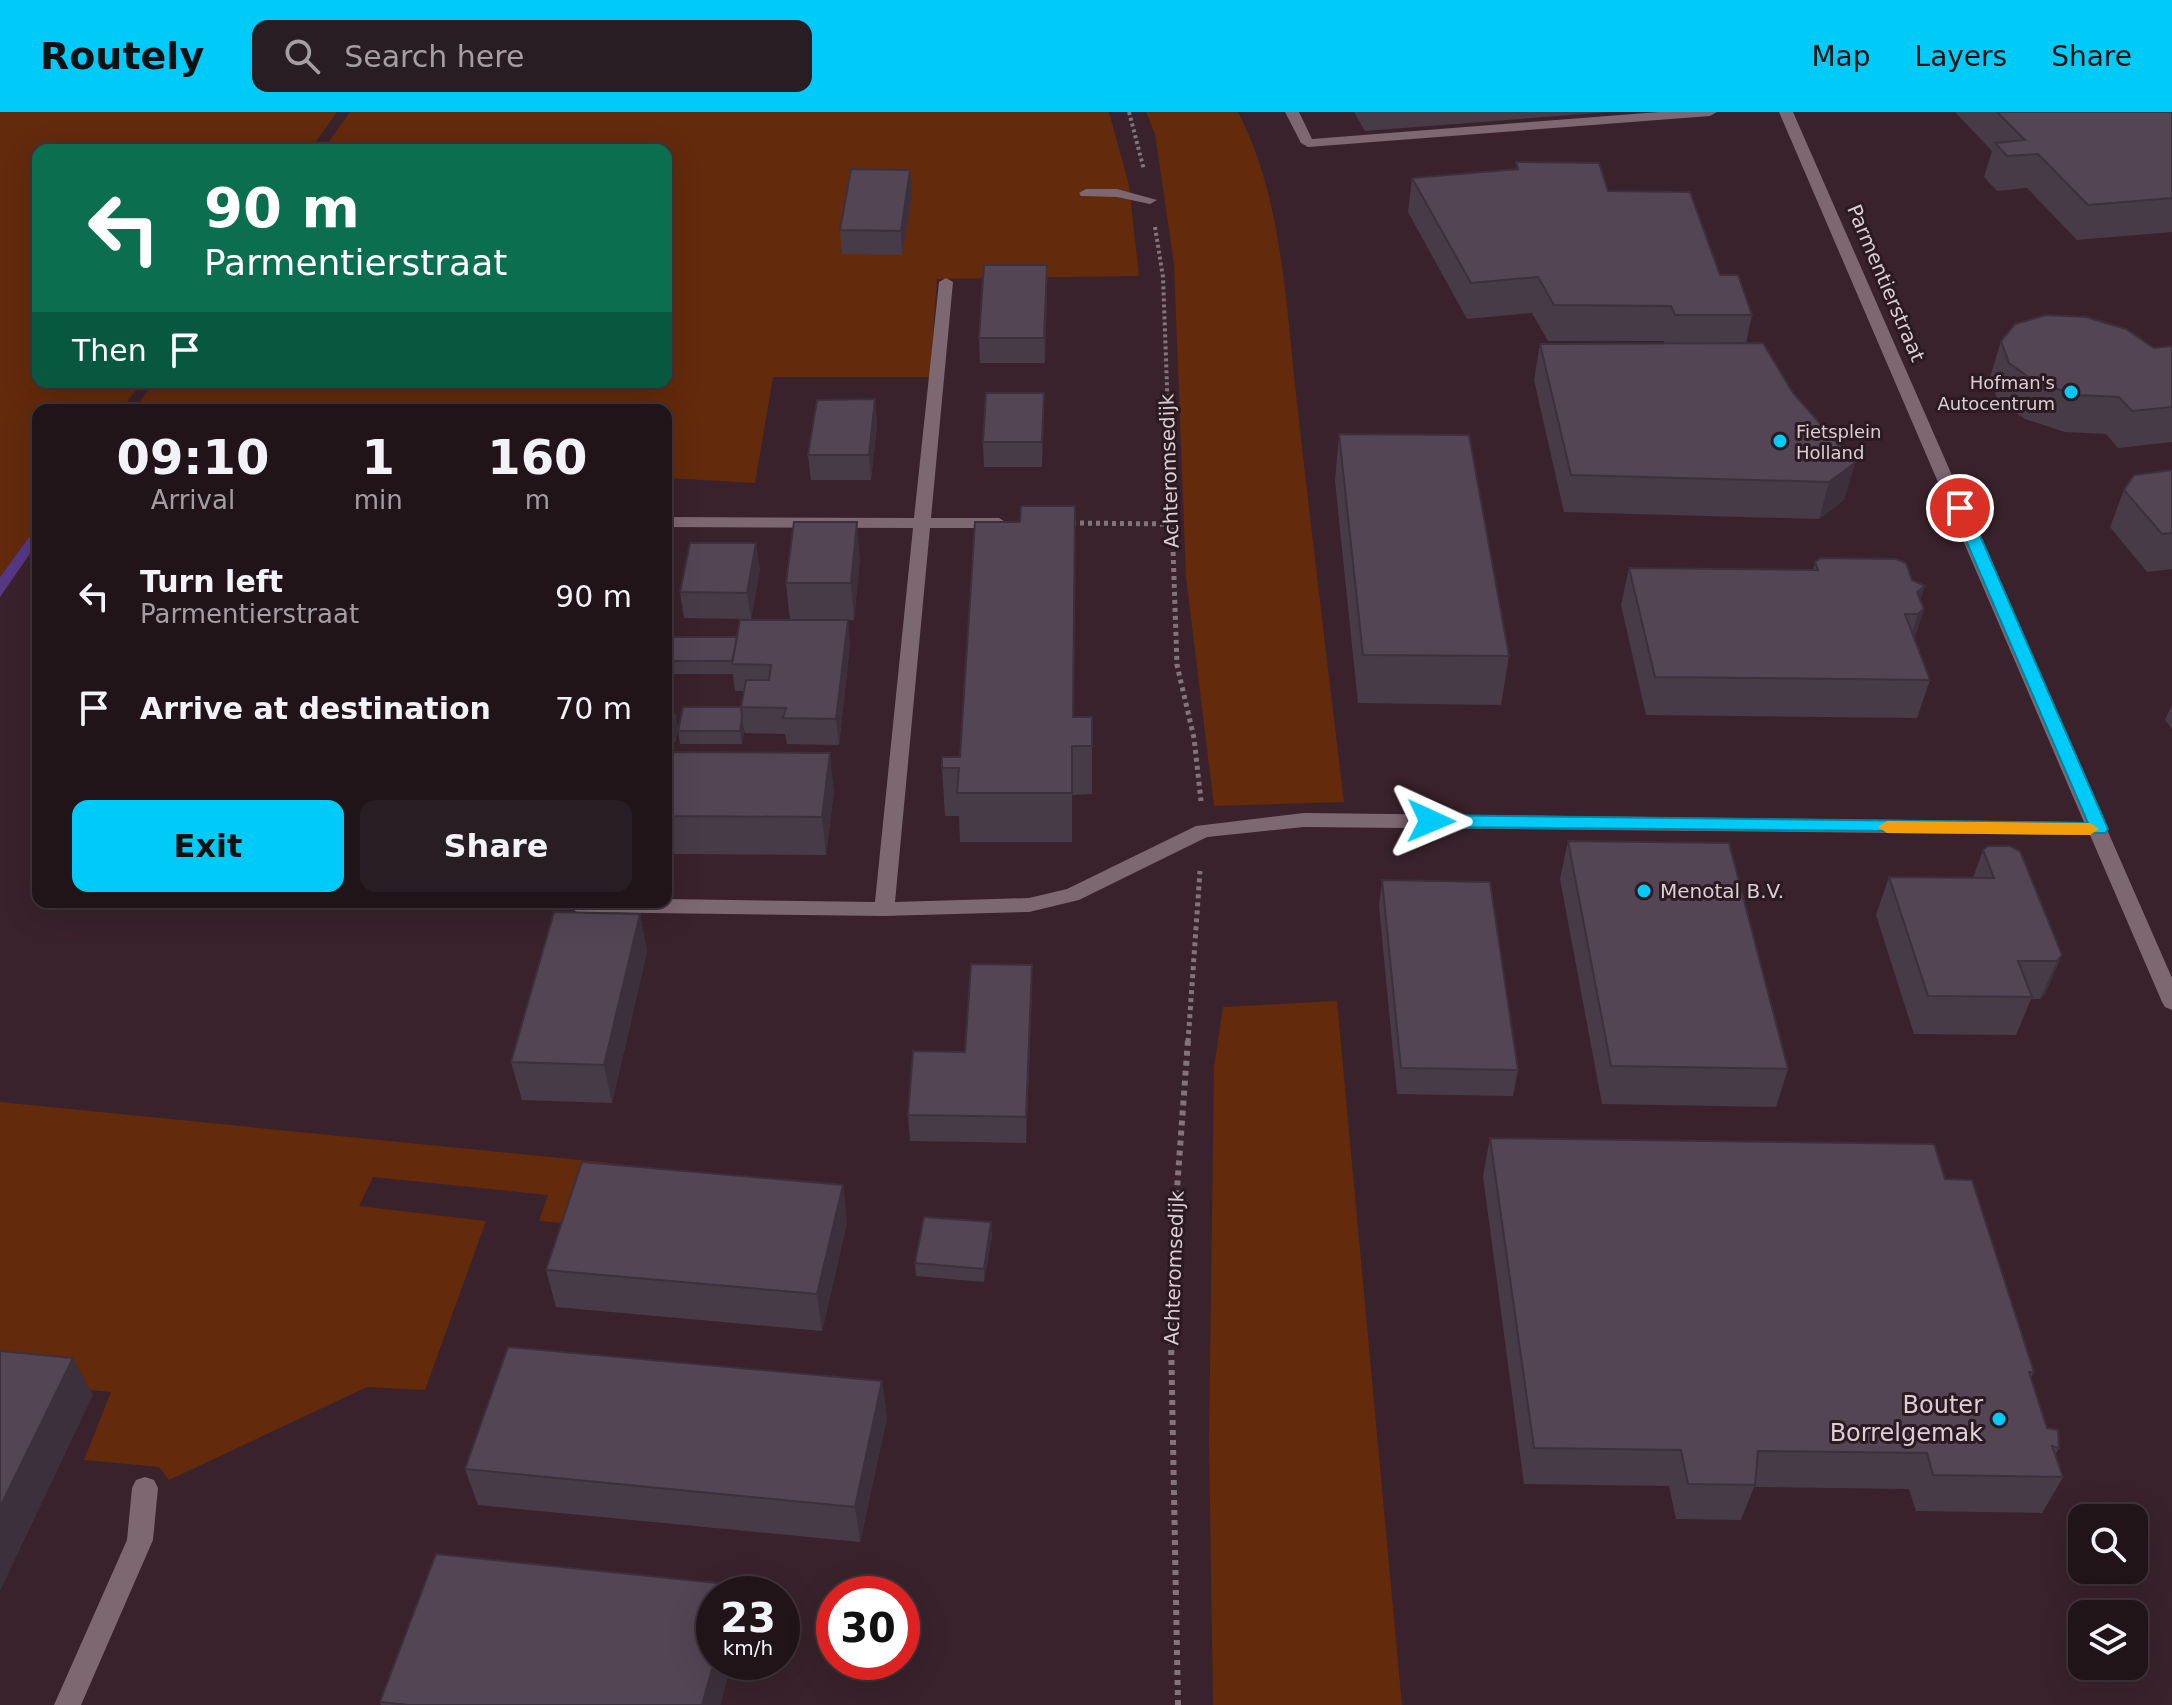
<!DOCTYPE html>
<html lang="en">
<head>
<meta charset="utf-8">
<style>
	:root { --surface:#201419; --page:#281d22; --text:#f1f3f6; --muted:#a29ea2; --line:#3d3338; --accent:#00cbf8 }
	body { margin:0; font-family:"DejaVu Sans",sans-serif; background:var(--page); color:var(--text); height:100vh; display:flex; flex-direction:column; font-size:30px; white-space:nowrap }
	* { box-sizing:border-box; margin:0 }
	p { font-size:26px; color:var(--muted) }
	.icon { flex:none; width:44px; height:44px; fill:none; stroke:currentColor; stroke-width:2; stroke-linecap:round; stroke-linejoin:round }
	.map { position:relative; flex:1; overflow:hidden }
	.details { position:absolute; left:32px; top:292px; width:640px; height:504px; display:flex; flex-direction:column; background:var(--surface); border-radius:16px; box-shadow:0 8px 32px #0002,0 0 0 2px var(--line) }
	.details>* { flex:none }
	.guide { position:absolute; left:32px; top:32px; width:640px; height:244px; border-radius:16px; box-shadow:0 8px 32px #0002,0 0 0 2px var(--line); background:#0b6e4f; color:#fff; overflow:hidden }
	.controls { position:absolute; left:2068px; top:1392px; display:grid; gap:16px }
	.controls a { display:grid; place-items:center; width:80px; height:80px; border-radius:16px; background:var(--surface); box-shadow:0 8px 32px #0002,0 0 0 2px var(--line); font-size:40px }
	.speed { position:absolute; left:696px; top:1464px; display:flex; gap:16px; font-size:40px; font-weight:700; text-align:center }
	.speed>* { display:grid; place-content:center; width:104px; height:104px; border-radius:50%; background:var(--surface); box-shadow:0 8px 32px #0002,0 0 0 2px var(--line); line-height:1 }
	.speed small { font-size:20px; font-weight:400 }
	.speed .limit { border:12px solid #d22; background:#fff; color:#111 }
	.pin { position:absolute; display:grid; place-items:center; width:68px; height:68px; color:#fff; margin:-34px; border:4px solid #fff; border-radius:50%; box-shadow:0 2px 8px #0007 }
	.me { position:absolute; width:88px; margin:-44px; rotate:91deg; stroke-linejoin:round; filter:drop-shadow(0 0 6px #0008) }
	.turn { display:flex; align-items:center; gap:28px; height:168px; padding:0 40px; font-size:36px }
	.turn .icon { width:104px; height:104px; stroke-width:2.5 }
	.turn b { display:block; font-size:56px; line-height:68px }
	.then { display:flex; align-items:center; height:76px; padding:0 40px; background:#0003; gap:16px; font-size:30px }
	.eta { display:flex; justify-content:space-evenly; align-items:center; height:136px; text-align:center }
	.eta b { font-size:48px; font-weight:600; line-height:56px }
	.cta { display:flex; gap:16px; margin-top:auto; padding:16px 40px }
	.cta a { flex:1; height:92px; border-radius:16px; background:var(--accent); color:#111; font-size:32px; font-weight:600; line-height:92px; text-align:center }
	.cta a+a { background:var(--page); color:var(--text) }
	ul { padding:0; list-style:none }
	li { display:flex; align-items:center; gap:24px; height:112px; padding:0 40px }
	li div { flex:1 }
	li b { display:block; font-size:30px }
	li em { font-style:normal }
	header { display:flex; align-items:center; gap:48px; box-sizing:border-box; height:112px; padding:0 40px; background:var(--accent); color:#111 }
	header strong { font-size:38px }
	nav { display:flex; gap:44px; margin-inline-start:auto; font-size:28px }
	.search { width:560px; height:72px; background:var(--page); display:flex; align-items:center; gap:20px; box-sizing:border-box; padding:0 28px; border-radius:16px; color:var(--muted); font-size:30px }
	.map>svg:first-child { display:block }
	.built { fill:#39222b; fill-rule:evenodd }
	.green { fill:#632a0c }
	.water { fill:#573885 }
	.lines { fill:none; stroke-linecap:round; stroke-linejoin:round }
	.path-far2 { stroke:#83747a; stroke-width:4; stroke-dasharray:3 3; stroke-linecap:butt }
	.path-far1 { stroke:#83747a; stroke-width:5; stroke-dasharray:4 4; stroke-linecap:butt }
	.path { stroke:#83747a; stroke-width:6; stroke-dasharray:5 5; stroke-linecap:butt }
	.minor { fill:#7d6770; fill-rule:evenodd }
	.wall { fill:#483b48 }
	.shaded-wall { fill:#3b303b }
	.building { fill:#544554; stroke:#3b303b; stroke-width:2 }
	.route { fill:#00cbf8; stroke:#0084a1; stroke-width:2 }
	.slow { fill:#f59e0b }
	.poi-dot { fill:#00cbf8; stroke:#2b1a21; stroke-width:3 }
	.labels { text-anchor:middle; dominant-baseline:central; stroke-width:6; stroke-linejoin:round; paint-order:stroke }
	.far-poi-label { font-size:18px; fill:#dbcfd3; stroke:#2b1a21; text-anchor:end }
	.street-label { font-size:20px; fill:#dbcfd3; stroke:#2b1a21 }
	.poi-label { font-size:20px; fill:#dbcfd3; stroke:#2b1a21; text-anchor:start }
	.near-poi-label { font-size:24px; fill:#dbcfd3; stroke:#2b1a21; text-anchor:end }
</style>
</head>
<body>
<header>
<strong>Routely</strong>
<div class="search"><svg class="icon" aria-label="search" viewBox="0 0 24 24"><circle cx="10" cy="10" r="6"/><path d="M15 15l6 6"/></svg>Search here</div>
<nav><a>Map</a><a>Layers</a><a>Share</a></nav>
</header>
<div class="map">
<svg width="2172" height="1593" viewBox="0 0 2172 1593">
	<rect width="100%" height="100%" fill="#2b1a21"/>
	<!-- built -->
	<path class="built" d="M 0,0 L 2172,0 L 2172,1593 L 0,1593 ZM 38,38 L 666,38 L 666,270 L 38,270 ZM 38,298 L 666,298 L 666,790 L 38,790 ZM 2082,1406 L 2134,1406 L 2134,1458 L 2082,1458 ZM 714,1482 L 782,1482 L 782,1550 L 714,1550 ZM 834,1482 L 902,1482 L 902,1550 L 834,1550 ZM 2082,1502 L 2134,1502 L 2134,1554 L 2082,1554 Z"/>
	<!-- green -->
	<g class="green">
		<path d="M 0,0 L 337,0 L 310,38 L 38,38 L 38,270 L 142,270 L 121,298 L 38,298 L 38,413 L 0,465 Z"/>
		<path d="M 350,0 L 1109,0 L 1129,73 L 1139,164 L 937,167 L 930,265 L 773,265 L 755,371 L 666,366 L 666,298 L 134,298 L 154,270 L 666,270 L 666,38 L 323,38 Z"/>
		<path d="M 1146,0 L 1238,0 C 1283,86 1286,196 1297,291 C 1312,424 1328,557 1344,690 L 1214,694 L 1186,465 L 1174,152 L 1155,22 Z"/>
		<path d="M 1337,889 L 1402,1593 L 1213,1593 L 1209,1328 L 1214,955 L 1223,895 Z"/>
		<path d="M 0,990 L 610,1051 L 574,1112 L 539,1109 L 548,1083 L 373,1065 L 359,1094 L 486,1109 L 425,1278 L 367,1275 L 169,1368 L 159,1355 L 84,1348 L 111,1280 L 0,1270 Z"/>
	</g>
	<!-- water -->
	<path class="water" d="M 38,413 L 38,430 L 0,485 L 0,465 Z"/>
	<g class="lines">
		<!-- path-far2 -->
		<g class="path-far2">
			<path d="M 1129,0 L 1144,58"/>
			<path d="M 1155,115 L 1163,165 L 1172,410"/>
		</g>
		<!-- path-far1 -->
		<g class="path-far1">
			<path d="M 1172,408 L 1177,553 L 1194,626 L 1201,689"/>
			<path d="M 1072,411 L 1171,412"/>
			<path d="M 1188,930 L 1200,759"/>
		</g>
		<!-- path -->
		<path class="path" d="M 1178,1593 L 1170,1172 L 1188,928"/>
		<!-- minor -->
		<g class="minor">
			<path d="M 1285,0 L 1299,0 L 1312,27 L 1659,0 L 1717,0 L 1710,4 L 1308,35 L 1301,31 Z"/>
			<path d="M 1779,0 L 1793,0 L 2172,866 L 2172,898 L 2165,895 L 2162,890 L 2090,723 L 1304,715 L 1207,725 L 1079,788 L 1029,800 L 884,804 L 577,800 L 563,790 L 666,790 L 666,787 L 875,790 L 913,416 L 666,415 L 666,405 L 914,406 L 939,170 L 946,166 L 953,170 L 931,406 L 999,406 L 1007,411 L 999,416 L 930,416 L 895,790 L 1029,786 L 1067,777 L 1196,714 L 1304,701 L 2084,710 Z"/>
			<path d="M 1086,77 L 1117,77 L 1157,88 L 1150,92 L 1117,85 L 1081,84 L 1079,81 Z"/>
			<path d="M 145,1365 L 154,1368 L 158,1376 L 153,1428 L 81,1593 L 54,1593 L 127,1428 L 132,1376 L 136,1368 Z"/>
		</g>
	</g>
	<!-- wall -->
	<g class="wall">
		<path d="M 1354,0 L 1609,0 L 1365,19 Z"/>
		<path d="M 1955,0 L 2172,0 L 2172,120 L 2077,128 L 2027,76 L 1997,79 L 1984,65 L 1992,39 Z"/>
		<path d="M 1516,50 L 1608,79 L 1720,163 L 1752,203 L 1746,231 L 1793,281 L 1855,351 L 1844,388 L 1819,407 L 1564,400 L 1534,268 L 1540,232 L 1665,232 L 1664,229 L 1548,229 L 1532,201 L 1467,207 L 1408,100 L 1412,66 L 1516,57 Z"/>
		<path d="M 912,81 L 902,143 L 842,142 L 840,118 Z"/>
		<path d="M 1047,178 L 1045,251 L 980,251 L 979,226 Z"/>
		<path d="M 2001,229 L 2154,236 L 2172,234 L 2172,330 L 2118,336 L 2106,322 L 2065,320 L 2025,307 L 1997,287 L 1990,265 Z"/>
		<path d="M 1044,281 L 1042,355 L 984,355 L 983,330 Z"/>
		<path d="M 875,287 L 877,313 L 871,368 L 811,368 L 808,343 Z"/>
		<path d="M 1339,322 L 1509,544 L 1501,593 L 1358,591 L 1335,369 Z"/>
		<path d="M 2172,358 L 2172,457 L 2147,460 L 2110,415 L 2124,378 Z"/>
		<path d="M 1075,394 L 1074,605 L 1092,605 L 1092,682 L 1072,683 L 1072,730 L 960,730 L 959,704 L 945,704 L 942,656 L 960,645 L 1020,410 Z"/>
		<path d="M 860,447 L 854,508 L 848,508 L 850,533 L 839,633 L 787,632 L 785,622 L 745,621 L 744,618 L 742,632 L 680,632 L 678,617 L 675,630 L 666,630 L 666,603 L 678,616 L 741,595 L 744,579 L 735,579 L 733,562 L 666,562 L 666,525 L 737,525 L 790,508 L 786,471 Z"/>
		<path d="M 1815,450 L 1920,489 L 1924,497 L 1914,527 L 1930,568 L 1917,606 L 1646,603 L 1621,493 L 1629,456 L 1813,458 Z"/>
		<path d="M 760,457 L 751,507 L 684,506 L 680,480 Z"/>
		<path d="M 2172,593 L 2172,617 L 2165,608 Z"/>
		<path d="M 666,640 L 834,679 L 826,743 L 666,742 Z"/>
		<path d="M 1568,729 L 1788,957 L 1776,995 L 1602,992 L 1560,767 Z"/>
		<path d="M 1983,738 L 2062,843 L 2045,882 L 2040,887 L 2031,887 L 2016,923 L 1914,922 L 1876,803 L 1889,765 L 1973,766 Z"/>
		<path d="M 1382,768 L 1518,958 L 1513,984 L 1397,982 L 1379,794 Z"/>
		<path d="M 640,802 L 647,840 L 612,991 L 522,988 L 511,950 Z"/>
		<path d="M 1032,853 L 1032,879 L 1026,1031 L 910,1029 L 908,1003 L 965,940 Z"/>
		<path d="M 1490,1026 L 1945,1067 L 2034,1260 L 2031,1266 L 2047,1316 L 2059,1336 L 2055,1343 L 2063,1365 L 2042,1401 L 1916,1399 L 1909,1377 L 1754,1375 L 1741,1408 L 1676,1407 L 1669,1374 L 1524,1372 L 1483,1064 Z"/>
		<path d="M 843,1073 L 847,1111 L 822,1219 L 556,1195 L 546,1158 Z"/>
		<path d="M 992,1124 L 984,1170 L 916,1164 L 915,1151 Z"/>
		<path d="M 882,1269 L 887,1306 L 860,1430 L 478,1393 L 465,1357 Z"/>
		<path d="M 736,1473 L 738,1482 L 714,1482 L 714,1550 L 732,1550 L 720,1593 L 381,1593 L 380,1590 Z"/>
	</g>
	<!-- shaded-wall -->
	<g class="shaded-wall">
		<path d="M 910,58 L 912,81 L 902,143 L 901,119 Z"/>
		<path d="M 1047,153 L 1047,178 L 1045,251 L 1044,226 Z"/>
		<path d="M 1044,281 L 1044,306 L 1042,355 L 1042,330 Z"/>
		<path d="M 875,287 L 877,313 L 871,368 L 869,343 Z"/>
		<path d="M 1855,351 L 1844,388 L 1819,407 L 1829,370 Z"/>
		<path d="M 1075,394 L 1075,442 L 1073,634 Z"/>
		<path d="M 857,410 L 860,447 L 854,508 L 851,471 Z"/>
		<path d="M 756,431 L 760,457 L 751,507 L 747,481 Z"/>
		<path d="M 1925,474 L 1916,502 L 1917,480 Z"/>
		<path d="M 1924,497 L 1912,535 L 1906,540 L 1918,502 Z"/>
		<path d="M 848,508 L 850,533 L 839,633 L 836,607 Z"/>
		<path d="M 676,603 L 678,616 L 675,630 L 673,616 Z"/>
		<path d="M 742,605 L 744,618 L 742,632 L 740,619 Z"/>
		<path d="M 830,641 L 834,679 L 826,743 L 822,705 Z"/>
		<path d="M 640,802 L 647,840 L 612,991 L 604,953 Z"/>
		<path d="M 2062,843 L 2045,882 L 2040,887 L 2057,849 Z"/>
		<path d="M 1032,853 L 1032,879 L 1026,1031 L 1026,1005 Z"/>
		<path d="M 843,1073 L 847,1111 L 822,1219 L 817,1182 Z"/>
		<path d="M 991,1110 L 992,1124 L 984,1170 L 984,1157 Z"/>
		<path d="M 73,1246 L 93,1283 L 0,1479 L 0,1395 Z"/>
		<path d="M 882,1269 L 887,1306 L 860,1430 L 855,1395 Z"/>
		<path d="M 714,1550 L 732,1550 L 720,1593 L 702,1593 Z"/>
	</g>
	<!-- building -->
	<g class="building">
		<path d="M 1997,0 L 2172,0 L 2172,86 L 2088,93 L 2038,42 L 2007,44 L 1995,31 L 2025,28 Z"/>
		<path d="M 1516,50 L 1599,51 L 1608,79 L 1690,80 L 1720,163 L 1738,163 L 1752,203 L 1675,203 L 1671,194 L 1554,193 L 1538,165 L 1471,171 L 1412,66 L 1518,57 Z"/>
		<path d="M 851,57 L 910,58 L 901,119 L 840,118 Z"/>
		<path d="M 984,153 L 1047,153 L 1044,226 L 979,226 Z"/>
		<path d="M 2046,203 L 2086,205 L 2126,217 L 2154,236 L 2172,234 L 2172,295 L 2132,299 L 2119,285 L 2078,283 L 2037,271 L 2009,251 L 2001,229 L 2015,212 Z"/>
		<path d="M 1763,231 L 1793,281 L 1855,351 L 1829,370 L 1571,363 L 1540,232 Z"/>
		<path d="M 986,281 L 1044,281 L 1042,330 L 983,330 Z"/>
		<path d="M 875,287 L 869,343 L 808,343 L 817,288 Z"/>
		<path d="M 1339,322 L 1469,323 L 1509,544 L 1363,543 Z"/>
		<path d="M 2172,358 L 2172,421 L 2162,422 L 2124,378 L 2134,363 Z"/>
		<path d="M 1021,394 L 1075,394 L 1073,605 L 1092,605 L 1092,634 L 1072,634 L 1072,681 L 957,681 L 959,656 L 942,656 L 942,645 L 960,645 L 975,410 L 1020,410 Z"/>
		<path d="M 794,410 L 857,410 L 851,471 L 786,471 Z"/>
		<path d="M 690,431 L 756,431 L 747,481 L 680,480 Z"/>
		<path d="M 1821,446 L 1896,447 L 1906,451 L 1912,468 L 1925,474 L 1917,480 L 1924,497 L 1918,502 L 1905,502 L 1930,568 L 1655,565 L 1629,456 L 1818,458 L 1815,450 Z"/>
		<path d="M 740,508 L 848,508 L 836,607 L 783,606 L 786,596 L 741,595 L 746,568 L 769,568 L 771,553 L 732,552 Z"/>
		<path d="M 666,525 L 737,525 L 732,549 L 666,549 Z"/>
		<path d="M 683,595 L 741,595 L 742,605 L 740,619 L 678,619 Z"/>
		<path d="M 666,603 L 676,603 L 673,616 L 666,616 Z"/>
		<path d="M 666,640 L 830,641 L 822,705 L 666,704 Z"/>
		<path d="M 1568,729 L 1729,731 L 1788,957 L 1611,954 Z"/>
		<path d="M 1988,734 L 2010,734 L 2020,739 L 2062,843 L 2057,849 L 2018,849 L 2032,885 L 1928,884 L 1889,765 L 1994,766 L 1983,738 Z"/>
		<path d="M 1382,768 L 1490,770 L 1518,958 L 1401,956 Z"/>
		<path d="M 554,800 L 640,802 L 604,953 L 511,950 Z"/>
		<path d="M 971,852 L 1032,853 L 1026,1005 L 908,1003 L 913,939 L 965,940 Z"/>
		<path d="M 1490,1026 L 1934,1032 L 1945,1067 L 1972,1068 L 2034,1260 L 2029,1260 L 2047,1316 L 2058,1318 L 2059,1336 L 2052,1334 L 2063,1365 L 1933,1363 L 1927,1341 L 1758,1339 L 1755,1373 L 1688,1372 L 1681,1338 L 1534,1336 Z"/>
		<path d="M 582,1050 L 843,1073 L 817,1182 L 546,1158 Z"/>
		<path d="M 924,1105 L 991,1110 L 984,1157 L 915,1151 Z"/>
		<path d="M 508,1235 L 882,1269 L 855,1395 L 465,1357 Z"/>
		<path d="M 0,1239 L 73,1246 L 0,1395 Z"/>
		<path d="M 436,1442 L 736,1473 L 733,1482 L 714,1482 L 714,1550 L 702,1593 L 409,1593 L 380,1590 Z"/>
	</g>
	<!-- route -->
	<path class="route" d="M 1955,393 L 1968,396 L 2108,717 L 2105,721 L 1431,715 L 1422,709 L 1431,703 L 2088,711 L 1952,396 Z"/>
	<!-- slow -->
	<path class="slow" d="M 1887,709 L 2090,711 L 2099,717 L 2090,723 L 1887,721 L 1878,715 Z"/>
	<!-- markers -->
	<g class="poi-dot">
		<circle cx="2071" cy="280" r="8"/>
		<circle cx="1780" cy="329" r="8"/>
		<circle cx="1644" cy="779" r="8"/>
		<circle cx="1999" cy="1307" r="8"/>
	</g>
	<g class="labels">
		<!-- far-poi labels -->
		<g class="far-poi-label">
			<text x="2055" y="270">Hofman's<tspan x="2055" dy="21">Autocentrum</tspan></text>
			<text x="1796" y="319" text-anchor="start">Fietsplein<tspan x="1796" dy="21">Holland</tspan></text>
		</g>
		<!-- street labels -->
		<g class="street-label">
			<text transform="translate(1886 171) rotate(67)">Parmentierstraat</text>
			<text transform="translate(1169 359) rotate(-92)">Achteromsedijk</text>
			<text transform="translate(1174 1156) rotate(-88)">Achteromsedijk</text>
		</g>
		<!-- poi labels -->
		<g class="poi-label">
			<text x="1660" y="779">Menotal B.V.</text>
		</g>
		<!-- near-poi labels -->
		<g class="near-poi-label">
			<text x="1983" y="1293">Bouter<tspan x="1983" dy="28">Borrelgemak</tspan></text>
		</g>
	</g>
</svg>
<div class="controls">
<a><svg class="icon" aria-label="search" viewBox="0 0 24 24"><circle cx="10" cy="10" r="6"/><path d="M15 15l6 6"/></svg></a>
<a><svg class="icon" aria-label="layers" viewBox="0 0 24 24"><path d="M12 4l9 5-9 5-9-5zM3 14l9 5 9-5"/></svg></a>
</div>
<div class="speed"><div>23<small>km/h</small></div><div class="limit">30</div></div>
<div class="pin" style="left:1960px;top:396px;background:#d93025"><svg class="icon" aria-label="arrive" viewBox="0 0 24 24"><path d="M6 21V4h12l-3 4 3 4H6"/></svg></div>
<svg class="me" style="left:1431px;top:709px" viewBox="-20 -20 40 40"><path d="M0-17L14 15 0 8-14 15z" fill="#00cbf8" stroke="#fff" stroke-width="4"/></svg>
<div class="guide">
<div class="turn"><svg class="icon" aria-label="left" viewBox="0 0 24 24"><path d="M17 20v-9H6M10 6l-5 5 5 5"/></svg><div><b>90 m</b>Parmentierstraat</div></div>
<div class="then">Then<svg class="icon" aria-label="arrive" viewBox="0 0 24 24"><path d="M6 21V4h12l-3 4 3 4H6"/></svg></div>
</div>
<section class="details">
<div class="eta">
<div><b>09:10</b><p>Arrival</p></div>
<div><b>1</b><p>min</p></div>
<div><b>160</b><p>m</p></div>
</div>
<ul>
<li><svg class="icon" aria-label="left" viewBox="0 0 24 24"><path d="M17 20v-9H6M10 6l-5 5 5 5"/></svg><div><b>Turn left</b><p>Parmentierstraat</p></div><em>90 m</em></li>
<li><svg class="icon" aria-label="arrive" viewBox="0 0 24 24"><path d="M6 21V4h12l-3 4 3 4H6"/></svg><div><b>Arrive at destination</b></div><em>70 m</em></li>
</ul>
<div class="cta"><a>Exit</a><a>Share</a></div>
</section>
</div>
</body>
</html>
